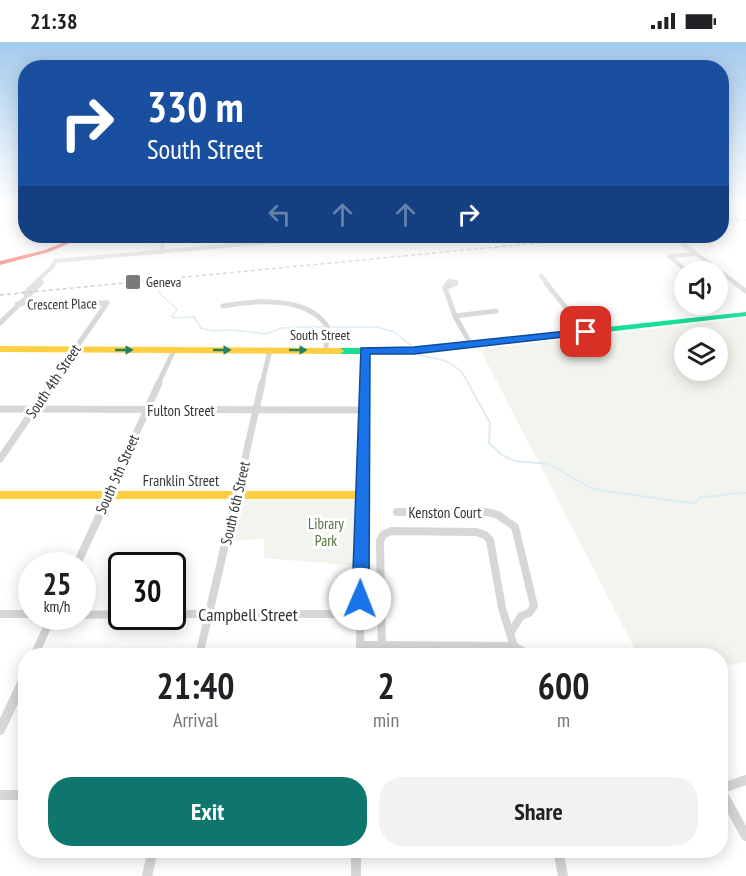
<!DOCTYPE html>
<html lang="en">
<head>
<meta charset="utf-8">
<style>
	:root { --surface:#fff; --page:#f2f2f2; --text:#202124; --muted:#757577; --accent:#0f766e }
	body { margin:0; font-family:"PT Sans Narrow",sans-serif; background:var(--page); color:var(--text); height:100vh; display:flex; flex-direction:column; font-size:22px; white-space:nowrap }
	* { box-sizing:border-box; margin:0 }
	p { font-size:20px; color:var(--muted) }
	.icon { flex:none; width:33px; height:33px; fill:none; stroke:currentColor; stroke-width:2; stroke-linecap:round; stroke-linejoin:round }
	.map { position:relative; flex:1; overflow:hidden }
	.sheet { position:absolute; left:18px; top:606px; width:710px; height:210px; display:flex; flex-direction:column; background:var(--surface); border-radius:24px; box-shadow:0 3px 15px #0003 }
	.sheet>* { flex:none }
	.top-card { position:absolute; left:18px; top:18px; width:711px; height:183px; border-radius:24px; box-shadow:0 3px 15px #0003; background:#1a4fa0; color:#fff; overflow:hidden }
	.fabs { position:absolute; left:674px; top:219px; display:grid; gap:12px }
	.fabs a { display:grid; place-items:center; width:54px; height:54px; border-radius:50%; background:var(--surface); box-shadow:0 3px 15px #0003; font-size:30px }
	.speed { position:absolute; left:18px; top:510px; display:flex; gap:12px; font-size:30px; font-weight:700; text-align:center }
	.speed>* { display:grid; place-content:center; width:78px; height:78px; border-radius:50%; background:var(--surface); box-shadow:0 3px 15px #0003; line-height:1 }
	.speed small { font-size:15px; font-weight:400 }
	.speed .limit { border:3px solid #111; border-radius:9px; background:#fff; color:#111 }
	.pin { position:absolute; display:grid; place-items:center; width:51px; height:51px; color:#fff; margin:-26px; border-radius:12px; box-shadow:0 3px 9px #0006 }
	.me { position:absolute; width:66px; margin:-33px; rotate:1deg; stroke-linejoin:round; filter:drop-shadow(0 0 4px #0008) }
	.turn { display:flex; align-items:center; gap:21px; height:126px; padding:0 30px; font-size:27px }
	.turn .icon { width:78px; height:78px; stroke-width:2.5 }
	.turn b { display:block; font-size:42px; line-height:51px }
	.lanes { display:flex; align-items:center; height:57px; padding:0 30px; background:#0003; justify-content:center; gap:30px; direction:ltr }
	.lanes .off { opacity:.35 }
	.eta { display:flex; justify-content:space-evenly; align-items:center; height:102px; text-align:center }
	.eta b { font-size:36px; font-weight:700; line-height:42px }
	.button { display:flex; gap:12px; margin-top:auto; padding:12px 30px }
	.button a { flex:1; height:69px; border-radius:24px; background:var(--accent); color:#fff; font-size:24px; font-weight:700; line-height:69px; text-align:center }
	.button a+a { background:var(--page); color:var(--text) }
	.status { display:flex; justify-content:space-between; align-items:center; height:42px; padding:0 30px; background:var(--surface); direction:ltr }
	.status svg { height:16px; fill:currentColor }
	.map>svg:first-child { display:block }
	.green { fill:#f1f5ed; fill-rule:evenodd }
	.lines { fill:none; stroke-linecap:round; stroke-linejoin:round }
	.stream-far1 { stroke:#ddebf3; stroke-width:1.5 }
	.stream { stroke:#ddebf3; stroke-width:2 }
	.street-far4 { stroke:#d7d7d7; stroke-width:4 }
	.street-far3 { stroke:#d7d7d7; stroke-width:5 }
	.street-far2 { stroke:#d7d7d7; stroke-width:7 }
	.street-far1 { stroke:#d7d7d7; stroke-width:8 }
	.street { stroke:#d7d7d7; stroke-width:10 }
	.fast { fill:#16e098; fill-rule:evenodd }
	.slow { fill:#ffcf43; fill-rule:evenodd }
	.jam { fill:#f24e42; fill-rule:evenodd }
	.rail { stroke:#bebebe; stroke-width:1.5; stroke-dasharray:4 3; stroke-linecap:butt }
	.oneway { fill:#268160 }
	.route { fill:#1a73e8; stroke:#114b97; stroke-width:1.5 }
	.poi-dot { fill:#7a7a7a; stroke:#fff; stroke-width:2 }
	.labels { text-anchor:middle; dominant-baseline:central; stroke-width:6; stroke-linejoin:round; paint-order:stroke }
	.far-poi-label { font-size:14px; fill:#333; stroke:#fff; text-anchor:start }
	.far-street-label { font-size:14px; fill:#333; stroke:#fff }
	.street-label { font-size:15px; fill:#333; stroke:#fff }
	.park-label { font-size:15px; fill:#56703f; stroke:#fff }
	.near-street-label { font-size:18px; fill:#333; stroke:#fff }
</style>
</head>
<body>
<div class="status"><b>21:38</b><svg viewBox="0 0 49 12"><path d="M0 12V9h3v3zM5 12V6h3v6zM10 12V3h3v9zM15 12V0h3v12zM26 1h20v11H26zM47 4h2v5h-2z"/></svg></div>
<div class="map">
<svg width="746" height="834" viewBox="0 0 746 834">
	<rect width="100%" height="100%" fill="#fff"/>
	<!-- green -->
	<g class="green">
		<path d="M 722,163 L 746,163 L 746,176 L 722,179 Z"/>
		<path d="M 746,276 L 746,620 L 720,625 L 720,614 L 638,613 L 480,307 ZM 684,296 L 717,296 L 717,328 L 684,328 Z"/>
		<path d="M 244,458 L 357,458 L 356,524 L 264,516 L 264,497 L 235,498 Z"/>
	</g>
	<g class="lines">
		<!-- stream-far1 -->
		<g class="stream-far1">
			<path d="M 118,194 L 147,201 L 155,207"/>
			<path d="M 156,245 L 161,253 L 177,267 L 172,274 L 174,276 L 194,275 L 201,286 L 212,289 L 232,288 L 266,292 L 282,286 L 297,285 L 377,285 L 394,290 L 413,305"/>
			<path d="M 418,313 C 444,318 456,318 469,342"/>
		</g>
		<!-- stream -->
		<path class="stream" d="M 468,341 L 490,381 L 489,401 L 502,413 L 515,419 L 548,422 L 593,447 L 689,461 L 696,460 L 701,455 C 711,455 741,449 746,451"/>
		<!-- street-far4 -->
		<g class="street-far4">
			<path d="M 227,194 L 227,203"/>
			<path d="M 672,194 L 737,242"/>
			<path d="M 162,208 L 164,194"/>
			<path d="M 55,219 L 339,194"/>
			<path d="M 688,230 L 669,214 L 697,212"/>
			<path d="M 541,234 L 548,242"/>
			<path d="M 40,238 L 42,240 L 40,242"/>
			<path d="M 34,242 L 53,224 L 55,219"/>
			<path d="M 447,242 L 449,239 L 456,240 L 455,242"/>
		</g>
		<!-- street-far3 -->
		<g class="street-far3">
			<path d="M 546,241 L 586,290"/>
			<path d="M 735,241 L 746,249"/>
			<path d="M 445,246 L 455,274 L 471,303"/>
			<path d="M 445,246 L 448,241"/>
			<path d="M 445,246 L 456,241"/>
			<path d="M 25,251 L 36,241"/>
			<path d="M 17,262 L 107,261"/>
			<path d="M 223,264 C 254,258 307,254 327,284 L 326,308"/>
			<path d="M 455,274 L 496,269"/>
			<path d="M 0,281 L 41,241"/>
			<path d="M 51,342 L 107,261"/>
			<path d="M 158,342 L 174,308"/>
			<path d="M 262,342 L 270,308"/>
			<path d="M 364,342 L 365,308"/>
		</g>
		<!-- street-far2 -->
		<g class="street-far2">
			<path d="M 0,367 L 363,368"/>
			<path d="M 0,417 L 52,341"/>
			<path d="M 101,469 L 159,341"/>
			<path d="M 233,469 L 262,341"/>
			<path d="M 362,469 L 364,341"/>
		</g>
		<!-- street-far1 -->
		<g class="street-far1">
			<path d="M 397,470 L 487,470 L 498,473 L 515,485 L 534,564 L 529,571 L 521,574 L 511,590"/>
			<path d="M 76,524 L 102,468"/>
			<path d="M 0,572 L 32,572"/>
			<path d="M 172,572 L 360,572"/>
			<path d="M 82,573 L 122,572"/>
			<path d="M 360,603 L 514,604 L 528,612 L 574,611 L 586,614"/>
			<path d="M 34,614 L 52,574"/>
			<path d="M 199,614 L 233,468"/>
			<path d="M 360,614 L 362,468"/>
			<path d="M 382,614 L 380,499 L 383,493 L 391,489 L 476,490 L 485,493 L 490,498 L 502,566 L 517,614"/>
		</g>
		<!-- street -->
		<g class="street">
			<path d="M 0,688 L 26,633"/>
			<path d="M 720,747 L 746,794"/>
			<path d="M 720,747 L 746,738"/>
			<path d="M 0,753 L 26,753"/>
			<path d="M 356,808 L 356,834"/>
			<path d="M 558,808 L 563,834"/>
			<path d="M 147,834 L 153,808"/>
		</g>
		<!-- fast -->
		<path class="fast" d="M 746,270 L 746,274 L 414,312 L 340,312 L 336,309 L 340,306 L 414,306 Z"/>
		<!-- slow -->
		<g class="slow">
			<path d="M 0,304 L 340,306 L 344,309 L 340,312 L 0,310 Z"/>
			<path d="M 0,449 L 362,449 L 366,450 L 368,453 L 366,456 L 362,457 L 0,457 Z"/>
		</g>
		<!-- jam -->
		<path class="jam" d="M 79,194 L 86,194 L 49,210 L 0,223 L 0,219 L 45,208 Z"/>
		<!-- rail -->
		<g class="rail">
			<path d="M 722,180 L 746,178"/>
			<path d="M 0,253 L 610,194"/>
		</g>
	</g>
	<!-- one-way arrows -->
	<defs><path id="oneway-solid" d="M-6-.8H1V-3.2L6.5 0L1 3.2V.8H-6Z" transform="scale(1.5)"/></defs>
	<g class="oneway">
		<use href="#oneway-solid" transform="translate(124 308)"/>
		<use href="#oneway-solid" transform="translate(222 308)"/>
		<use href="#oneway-solid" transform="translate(298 308)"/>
	</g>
	<!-- sky -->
	<linearGradient id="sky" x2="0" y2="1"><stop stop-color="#a3caec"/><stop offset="0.58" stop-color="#fff"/><stop offset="1" stop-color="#fff" stop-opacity="0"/></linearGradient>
	<rect width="746" height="279" fill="url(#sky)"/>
	<!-- route -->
	<path class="route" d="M 586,287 L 590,288 L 590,292 L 414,312 L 370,312 L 369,557 L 367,562 L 360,564 L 354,562 L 352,557 L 361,306 L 414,305 Z"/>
	<!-- markers -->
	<rect class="poi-dot" x="125" y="232" width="16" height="16" rx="3"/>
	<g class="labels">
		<!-- far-poi labels -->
		<g class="far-poi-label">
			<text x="146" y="240">Geneva</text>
		</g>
		<!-- far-street labels -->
		<g class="far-street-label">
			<text transform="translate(62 262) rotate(-1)">Crescent Place</text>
			<text x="320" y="293">South Street</text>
		</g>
		<!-- street labels -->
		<g class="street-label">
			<text transform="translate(53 339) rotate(-56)">South 4th Street</text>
			<text x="181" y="368">Fulton Street</text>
			<text transform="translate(117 432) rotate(-66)">South 5th Street</text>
			<text x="181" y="438">Franklin Street</text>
			<text transform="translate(235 461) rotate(-77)">South 6th Street</text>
			<text x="445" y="470">Kenston Court</text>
		</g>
		<!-- park labels -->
		<g class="park-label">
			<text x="326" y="481">Library<tspan x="326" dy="17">Park</tspan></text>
		</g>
		<!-- near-street labels -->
		<g class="near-street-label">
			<text x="248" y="572">Campbell Street</text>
		</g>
	</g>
</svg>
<div class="fabs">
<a><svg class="icon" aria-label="sound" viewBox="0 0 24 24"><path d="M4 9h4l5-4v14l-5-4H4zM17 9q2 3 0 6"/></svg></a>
<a><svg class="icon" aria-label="layers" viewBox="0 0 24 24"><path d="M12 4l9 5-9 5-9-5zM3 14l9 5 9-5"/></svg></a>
</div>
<div class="speed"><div>25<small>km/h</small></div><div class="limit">30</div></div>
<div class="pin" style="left:586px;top:290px;background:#d93025"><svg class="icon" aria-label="arrive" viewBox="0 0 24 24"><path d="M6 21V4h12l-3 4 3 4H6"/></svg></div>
<svg class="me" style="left:360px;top:557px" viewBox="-20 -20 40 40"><circle r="19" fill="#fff"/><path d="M0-13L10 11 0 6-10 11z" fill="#1a73e8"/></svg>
<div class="top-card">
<div class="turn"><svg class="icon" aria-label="right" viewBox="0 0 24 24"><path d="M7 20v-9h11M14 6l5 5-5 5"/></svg><div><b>330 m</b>South Street</div></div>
<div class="lanes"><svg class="icon off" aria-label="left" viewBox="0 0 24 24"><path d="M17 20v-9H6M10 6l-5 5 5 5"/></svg><svg class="icon off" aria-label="ahead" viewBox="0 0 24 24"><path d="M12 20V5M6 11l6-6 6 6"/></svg><svg class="icon off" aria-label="ahead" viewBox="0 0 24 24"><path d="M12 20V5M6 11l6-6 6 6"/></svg><svg class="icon" aria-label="right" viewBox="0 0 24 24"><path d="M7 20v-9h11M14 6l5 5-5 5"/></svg></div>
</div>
<section class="sheet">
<div class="eta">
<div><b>21:40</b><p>Arrival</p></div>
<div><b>2</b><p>min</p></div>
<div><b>600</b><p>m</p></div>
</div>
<div class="button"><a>Exit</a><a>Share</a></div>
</section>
</div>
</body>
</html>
